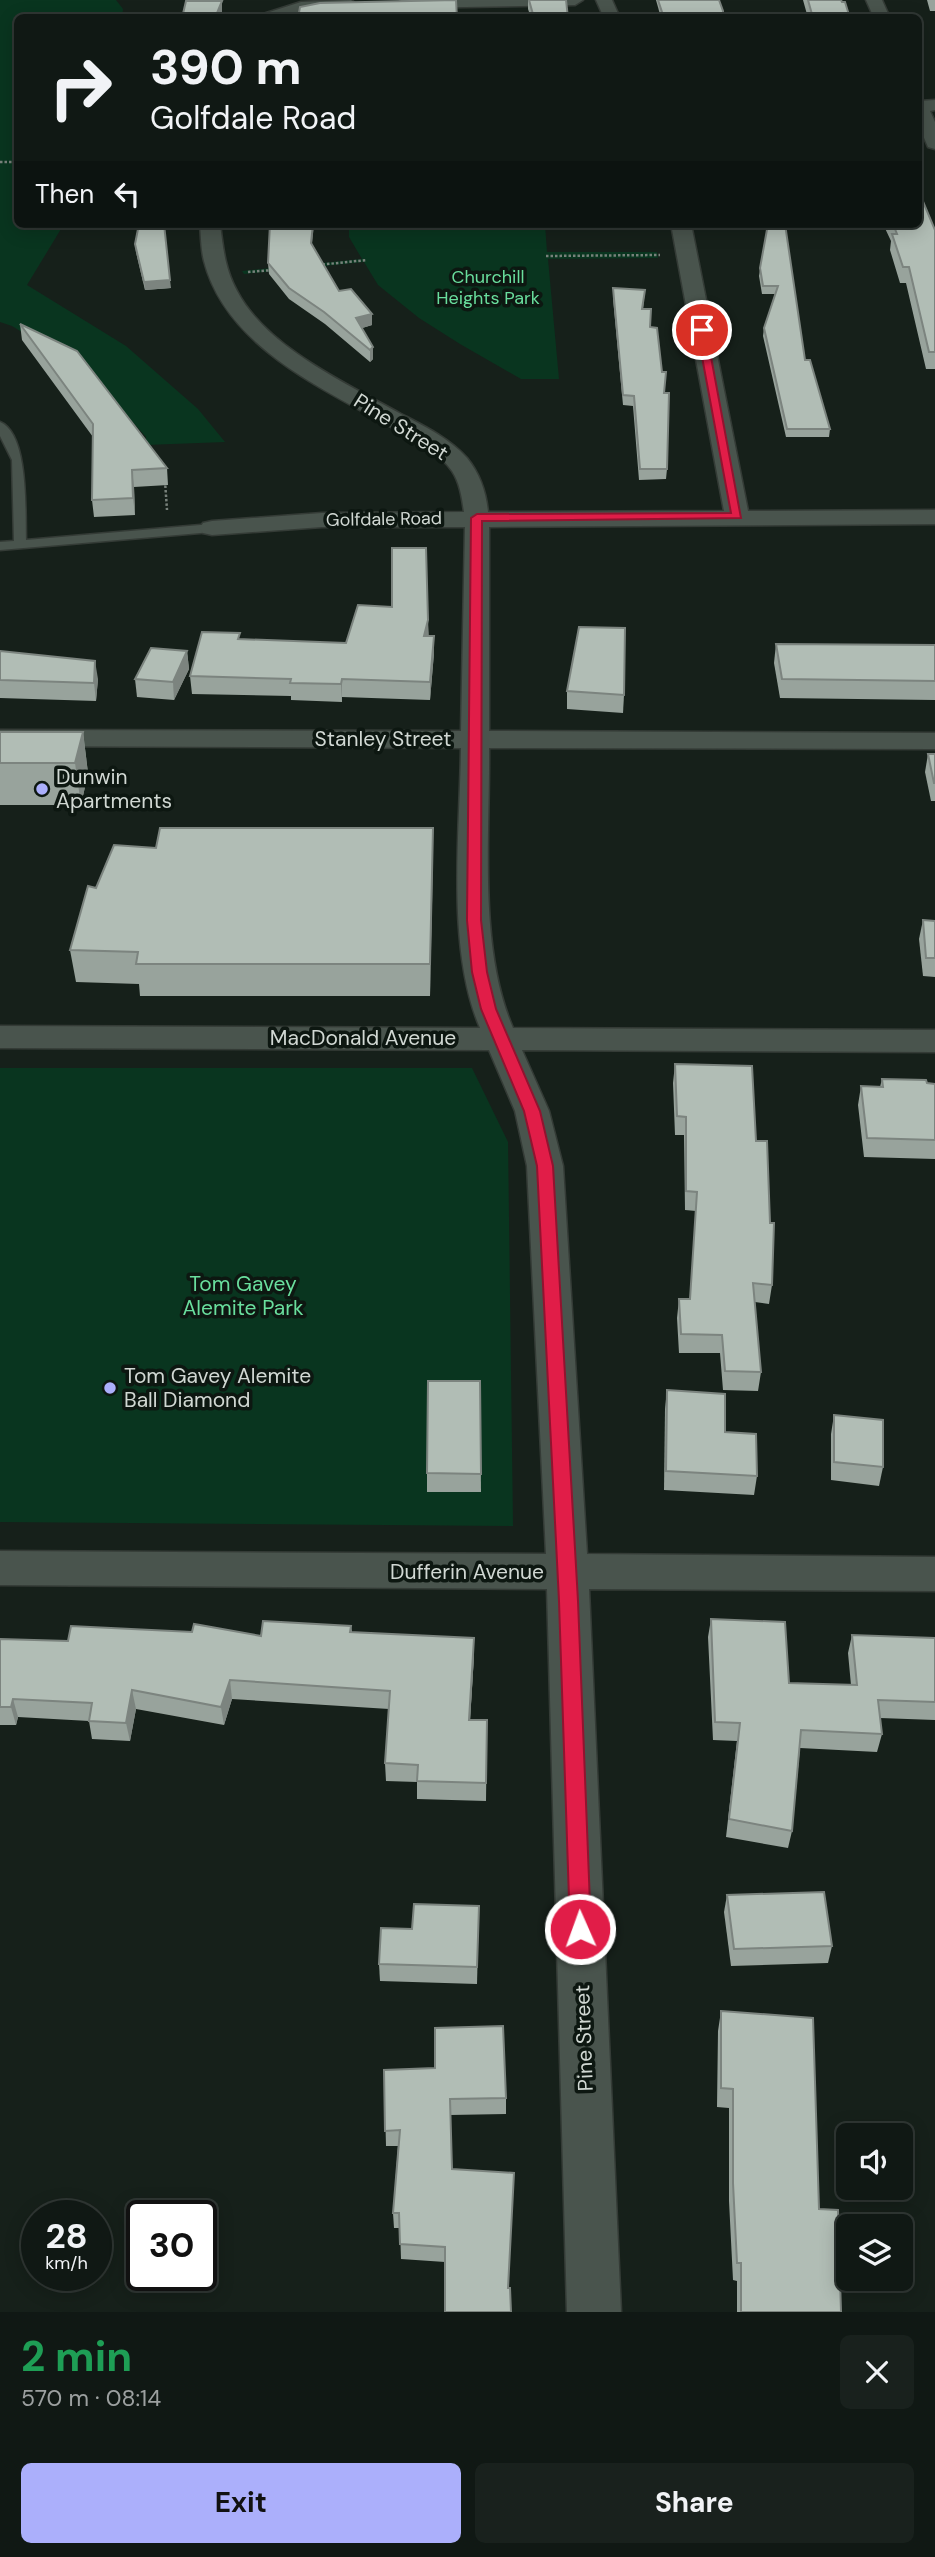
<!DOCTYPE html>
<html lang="en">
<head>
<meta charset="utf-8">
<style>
	:root { --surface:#101814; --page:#19211d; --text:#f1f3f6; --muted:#9ca0a0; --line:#303734; --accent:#abaffb }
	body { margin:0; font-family:"DM Sans",sans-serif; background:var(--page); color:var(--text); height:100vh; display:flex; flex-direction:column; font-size:26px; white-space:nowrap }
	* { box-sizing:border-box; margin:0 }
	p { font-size:23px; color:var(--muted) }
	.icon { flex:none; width:38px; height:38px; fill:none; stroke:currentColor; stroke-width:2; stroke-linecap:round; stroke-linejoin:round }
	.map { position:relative; height:2312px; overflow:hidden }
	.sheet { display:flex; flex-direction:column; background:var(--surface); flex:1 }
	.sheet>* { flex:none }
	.top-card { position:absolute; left:14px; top:14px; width:908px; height:214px; border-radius:10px; box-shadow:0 4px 18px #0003,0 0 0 2px var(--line); background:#101814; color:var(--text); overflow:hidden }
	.buttons { position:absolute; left:836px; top:2123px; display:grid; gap:14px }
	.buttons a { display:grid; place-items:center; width:77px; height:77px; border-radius:10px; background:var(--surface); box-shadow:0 4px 18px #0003,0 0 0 2px var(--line); font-size:35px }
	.speed { position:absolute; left:21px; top:2200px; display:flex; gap:14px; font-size:35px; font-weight:700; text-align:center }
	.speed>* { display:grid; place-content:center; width:91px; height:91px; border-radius:50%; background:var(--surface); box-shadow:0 4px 18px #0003,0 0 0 2px var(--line); line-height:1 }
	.speed small { font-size:18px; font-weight:400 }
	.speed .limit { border:4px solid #111; border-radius:10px; background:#fff; color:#111 }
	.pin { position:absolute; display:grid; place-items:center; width:60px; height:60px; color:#fff; margin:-30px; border:4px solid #fff; border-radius:50%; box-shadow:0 2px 7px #0007 }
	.me { position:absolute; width:77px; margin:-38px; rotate:358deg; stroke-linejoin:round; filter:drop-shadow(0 0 5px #0008) }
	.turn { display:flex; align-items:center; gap:24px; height:147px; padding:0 21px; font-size:32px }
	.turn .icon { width:91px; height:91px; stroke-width:2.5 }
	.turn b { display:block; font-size:49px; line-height:60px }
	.then { display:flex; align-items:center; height:66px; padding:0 21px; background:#0003; gap:14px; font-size:26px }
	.round { display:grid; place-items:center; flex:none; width:74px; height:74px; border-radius:10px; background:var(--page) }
	.head { display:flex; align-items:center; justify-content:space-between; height:119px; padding:0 21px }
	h1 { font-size:42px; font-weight:700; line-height:52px; color:#1e9e55 }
	.action { display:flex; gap:14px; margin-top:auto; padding:14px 21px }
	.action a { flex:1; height:80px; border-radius:10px; background:var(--accent); color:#111; font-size:28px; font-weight:700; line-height:80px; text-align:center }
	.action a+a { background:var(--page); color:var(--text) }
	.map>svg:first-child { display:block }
	.green { fill:#09351f }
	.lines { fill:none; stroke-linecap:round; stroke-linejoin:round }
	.service-casing { stroke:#343b36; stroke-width:3 }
	.minor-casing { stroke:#343b36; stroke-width:3 }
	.path { stroke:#78817b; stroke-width:2.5; stroke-dasharray:2.5 2; stroke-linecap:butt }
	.service { fill:#49544d; fill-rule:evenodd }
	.minor { fill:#49544d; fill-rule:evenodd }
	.wall { fill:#98a39c }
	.shaded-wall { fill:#7c847f }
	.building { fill:#b1bdb5; stroke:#7c847f; stroke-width:2 }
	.route { fill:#e11d48; stroke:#92132f; stroke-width:2 }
	.poi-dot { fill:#abaffb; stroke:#0d1711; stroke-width:2.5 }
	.labels { text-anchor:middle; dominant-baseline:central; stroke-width:7; stroke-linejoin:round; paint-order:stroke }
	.far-park-label { font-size:18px; fill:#69de9d; stroke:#0d1711 }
	.far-street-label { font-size:18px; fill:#d1d8d3; stroke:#0d1711 }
	.street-label { font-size:21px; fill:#d1d8d3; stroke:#0d1711 }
	.poi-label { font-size:21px; fill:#d1d8d3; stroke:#0d1711; text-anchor:start }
	.park-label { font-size:21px; fill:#69de9d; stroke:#0d1711 }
</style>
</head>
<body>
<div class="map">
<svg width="935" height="2312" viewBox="0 0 935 2312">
	<rect width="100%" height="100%" fill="#16201a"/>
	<!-- green -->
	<g class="green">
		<path d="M 0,0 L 116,0 L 123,9 L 122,17 L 18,18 L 18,224 L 64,224 L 27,285 L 126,346 L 198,409 L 225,442 L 146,445 L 146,437 L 89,373 L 12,326 L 0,322 Z"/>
		<path d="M 349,224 L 545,224 L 547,252 L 657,252 L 658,258 L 548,259 L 559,379 L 521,379 L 460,344 L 419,318 L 378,285 L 364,262 L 244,274 L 242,271 L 362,259 L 349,237 Z"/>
		<path d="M 0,1068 L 472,1068 L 508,1142 L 513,1526 L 0,1522 Z"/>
	</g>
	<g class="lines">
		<defs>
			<path id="service" d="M 0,422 C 29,434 25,512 26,540 L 212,524 L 218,528 L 212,532 L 0,550 L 0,542 L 14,541 L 12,460 L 0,436 Z"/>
			<g id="minor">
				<path d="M 351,0 L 356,4 C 350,10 271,18 258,18 L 260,15 L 301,2 Z"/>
				<path d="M 401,0 L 583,0 L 575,5 L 407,8 L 401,6 L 399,3 Z"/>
				<path d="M 596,0 L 612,0 L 620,18 L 604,18 Z"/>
				<path d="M 866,0 L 882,0 L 890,18 L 874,18 Z"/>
				<path d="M 935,100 L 935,110 L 930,111 L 935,122 L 935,149 L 928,147 L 919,126 L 919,101 Z"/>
				<path d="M 200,224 L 220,224 C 223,248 225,269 237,291 C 266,347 347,384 401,414 C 424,426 449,438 467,458 C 480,474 486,492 488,512 L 724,511 L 671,224 L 691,224 L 748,511 L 935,510 L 935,524 L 489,527 L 489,731 L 935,733 L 935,749 L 489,748 C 490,835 478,948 513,1028 L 935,1030 L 935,1052 L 522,1050 L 549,1111 L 563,1166 L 587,1554 L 935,1557 L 935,1591 L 589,1589 L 621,2312 L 567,2312 L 547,1589 L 0,1585 L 0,1551 L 546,1554 L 527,1166 L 515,1111 L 489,1050 L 0,1048 L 0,1026 L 480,1028 C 446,948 460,834 461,748 L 0,746 L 0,730 L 461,731 L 465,527 L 322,527 L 212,535 L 203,533 L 200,528 L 203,523 L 212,521 L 322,513 L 464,512 C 462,498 460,483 452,471 C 436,448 406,436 382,422 C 315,385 225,343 204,261 C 201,250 201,236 200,224 Z"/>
			</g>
		</defs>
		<!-- service casing -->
		<use href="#service" class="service-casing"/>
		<!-- minor casing -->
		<use href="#minor" class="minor-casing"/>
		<!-- path -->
		<g class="path">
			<path d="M 0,162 L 18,162"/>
			<path d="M 546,256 L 660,255"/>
			<path d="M 318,265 L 367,260"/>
			<path d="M 248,272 L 274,270"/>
			<path d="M 165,481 L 167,510"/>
		</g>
		<!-- service -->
		<use href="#service" class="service"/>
		<!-- minor -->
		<use href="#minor" class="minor"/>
	</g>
	<!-- wall -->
	<g class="wall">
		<path d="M 528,0 L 566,0 L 568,18 L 531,18 L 528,9 Z"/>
		<path d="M 656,0 L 719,0 L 723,18 L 661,18 Z"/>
		<path d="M 803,0 L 841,0 L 849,15 L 854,18 L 808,18 Z"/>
		<path d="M 927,0 L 935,0 L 935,11 L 930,11 Z"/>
		<path d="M 768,224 L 805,360 L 830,429 L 829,437 L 786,437 L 763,336 L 764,328 L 775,294 L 762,294 L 759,276 Z"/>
		<path d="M 883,224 L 919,224 L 935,230 L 935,369 L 926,369 L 906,283 L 900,283 L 890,250 L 891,241 Z"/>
		<path d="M 135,244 L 171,288 L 145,290 L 136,252 Z"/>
		<path d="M 312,246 L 339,291 L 372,325 L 362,328 L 373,359 L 370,362 L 325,324 L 289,299 L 269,274 L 268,263 Z"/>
		<path d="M 613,288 L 645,290 L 643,309 L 650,327 L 664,393 L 667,469 L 666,479 L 639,480 L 633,406 L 623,405 L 613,298 Z"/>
		<path d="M 20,324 L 167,468 L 168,485 L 134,487 L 135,515 L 94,517 L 92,500 L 93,437 L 22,340 Z"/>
		<path d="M 428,636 L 434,653 L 430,700 L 342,697 L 342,702 L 291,700 L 291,696 L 192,694 L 190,676 L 240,639 L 346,643 Z"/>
		<path d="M 776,644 L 935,645 L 935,700 L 780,698 L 774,663 Z"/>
		<path d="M 0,651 L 98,679 L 96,701 L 0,698 Z"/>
		<path d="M 187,651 L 189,669 L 174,700 L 137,697 L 135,679 Z"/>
		<path d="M 567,691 L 624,695 L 623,713 L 567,709 Z"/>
		<path d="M 0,732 L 83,732 L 88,773 L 81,805 L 0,805 Z"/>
		<path d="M 928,754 L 935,754 L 935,801 L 931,801 L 925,772 Z"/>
		<path d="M 433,828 L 430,996 L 140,996 L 139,984 L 76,982 L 70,950 L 96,888 L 156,848 Z"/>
		<path d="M 923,920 L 935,921 L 935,977 L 923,976 L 919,939 Z"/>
		<path d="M 675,1064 L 756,1141 L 772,1285 L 769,1304 L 755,1302 L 761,1372 L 758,1391 L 723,1390 L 720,1353 L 679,1353 L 677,1318 L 679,1299 L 690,1299 L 696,1211 L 685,1210 L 684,1135 L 675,1135 L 673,1083 Z"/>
		<path d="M 882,1079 L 935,1084 L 935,1159 L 864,1157 L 858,1105 L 861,1086 L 880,1087 Z"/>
		<path d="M 480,1381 L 481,1492 L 427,1492 L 427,1473 Z"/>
		<path d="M 667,1390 L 725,1432 L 757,1476 L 754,1495 L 664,1490 L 665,1409 Z"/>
		<path d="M 834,1415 L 883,1467 L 879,1486 L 831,1480 L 831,1434 Z"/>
		<path d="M 711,1619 L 789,1683 L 851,1685 L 848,1653 L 852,1635 L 935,1638 L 935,1720 L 880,1718 L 882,1734 L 877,1752 L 800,1748 L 792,1831 L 788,1848 L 726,1837 L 737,1741 L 713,1740 L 708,1637 Z"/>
		<path d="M 351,1626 L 352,1632 L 474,1656 L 470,1720 L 487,1720 L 486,1801 L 417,1799 L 417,1782 L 386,1781 L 385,1763 L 389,1709 L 232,1699 L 224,1725 L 136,1709 L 130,1741 L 92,1739 L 89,1721 L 18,1717 L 16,1725 L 0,1725 L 0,1639 L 68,1641 L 261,1636 Z"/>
		<path d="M 727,1895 L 832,1946 L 828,1963 L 731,1966 L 724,1912 Z"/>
		<path d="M 479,1906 L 477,1984 L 380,1981 L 379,1964 L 412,1929 Z"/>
		<path d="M 721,2011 L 819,2209 L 841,2312 L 737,2312 L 737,2281 L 733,2280 L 729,2201 L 729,2108 L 717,2107 L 718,2031 Z"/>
		<path d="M 384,2070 L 506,2098 L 506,2114 L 450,2115 L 452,2169 L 508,2288 L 445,2262 L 401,2259 L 400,2228 L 394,2228 L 393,2213 L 398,2146 L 386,2146 Z"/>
	</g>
	<!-- shaded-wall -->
	<g class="shaded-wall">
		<path d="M 222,1 L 222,13 L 221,18 L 215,18 Z"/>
		<path d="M 313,224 L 314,224 L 311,254 L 311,243 Z"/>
		<path d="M 170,280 L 171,288 L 145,290 L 144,282 Z"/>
		<path d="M 372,314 L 372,325 L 356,330 L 356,318 Z"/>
		<path d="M 373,347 L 373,359 L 370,362 L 370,350 Z"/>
		<path d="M 132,470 L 134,487 L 135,515 L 133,498 Z"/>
		<path d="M 428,620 L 429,638 L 424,636 Z"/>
		<path d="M 434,636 L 434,653 L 430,700 L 430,682 Z"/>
		<path d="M 187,651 L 189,669 L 174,700 L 173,682 Z"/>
		<path d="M 95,661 L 98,679 L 96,701 L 94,683 Z"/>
		<path d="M 342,679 L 342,702 L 341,684 Z"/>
		<path d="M 83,732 L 88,773 L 81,805 L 75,763 Z"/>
		<path d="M 433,828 L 433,860 L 430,996 L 430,964 Z"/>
		<path d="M 474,1638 L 474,1656 L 469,1738 L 469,1720 Z"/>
		<path d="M 230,1680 L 232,1699 L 224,1725 L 221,1707 Z"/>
		<path d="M 132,1690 L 136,1709 L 130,1741 L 126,1723 Z"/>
		<path d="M 13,1699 L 18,1717 L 16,1725 L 11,1707 Z"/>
	</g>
	<!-- building -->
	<g class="building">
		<path d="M 456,0 L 457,18 L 298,18 L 300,7 L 320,3 Z"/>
		<path d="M 529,0 L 566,0 L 568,18 L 534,18 Z"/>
		<path d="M 658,0 L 719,0 L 723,11 L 723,18 L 664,18 Z"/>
		<path d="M 808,0 L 841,0 L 842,2 L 845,2 L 849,15 L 854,16 L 854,18 L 813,18 Z"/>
		<path d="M 186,1 L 222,1 L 215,18 L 182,18 Z"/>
		<path d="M 919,192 L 935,230 L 935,352 L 929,352 L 909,267 L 903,267 L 892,234 L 897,234 L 893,224 L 919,224 Z"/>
		<path d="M 139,224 L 164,224 L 170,280 L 144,282 L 135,244 Z"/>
		<path d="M 270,224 L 313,224 L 311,243 L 339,291 L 351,289 L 372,314 L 356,318 L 373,347 L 370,350 L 324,312 L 289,288 L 268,263 Z"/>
		<path d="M 768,224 L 785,224 L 805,360 L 810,360 L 830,429 L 787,429 L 764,328 L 778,286 L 763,286 L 760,268 Z"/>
		<path d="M 613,288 L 645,290 L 642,309 L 651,309 L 650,327 L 657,328 L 662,372 L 666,372 L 664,393 L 669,393 L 667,469 L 640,469 L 634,396 L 623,395 Z"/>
		<path d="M 20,324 L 77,351 L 167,468 L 132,470 L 133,498 L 92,500 L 93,424 Z"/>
		<path d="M 392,548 L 426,548 L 428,620 L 424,636 L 434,636 L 430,682 L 342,679 L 341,684 L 290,683 L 291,679 L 190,676 L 202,632 L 240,633 L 238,639 L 346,643 L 358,605 L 392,607 Z"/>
		<path d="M 579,627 L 625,628 L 624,695 L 567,691 Z"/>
		<path d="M 776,644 L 935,645 L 935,681 L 782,679 Z"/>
		<path d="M 151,648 L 187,651 L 173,682 L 135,679 Z"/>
		<path d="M 0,651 L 95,661 L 94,683 L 0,680 Z"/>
		<path d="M 0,732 L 83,732 L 75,763 L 0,763 Z"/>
		<path d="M 928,754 L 935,754 L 935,783 L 934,783 Z"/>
		<path d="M 160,828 L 433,828 L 430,964 L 136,964 L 138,952 L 70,950 L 88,886 L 96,888 L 114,845 L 156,848 Z"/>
		<path d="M 923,920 L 935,921 L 935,958 L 926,958 Z"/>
		<path d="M 675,1064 L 752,1066 L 756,1141 L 767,1141 L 770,1223 L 774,1223 L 772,1285 L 753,1283 L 761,1372 L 725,1371 L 722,1335 L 681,1334 L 679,1299 L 690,1299 L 697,1192 L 686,1191 L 686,1117 L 677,1116 Z"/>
		<path d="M 882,1079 L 926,1080 L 927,1083 L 935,1084 L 935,1140 L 867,1138 L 861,1086 L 883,1087 Z"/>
		<path d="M 428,1381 L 480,1381 L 481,1474 L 427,1473 Z"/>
		<path d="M 667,1390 L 725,1394 L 725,1432 L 756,1434 L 757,1476 L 666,1471 Z"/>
		<path d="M 834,1415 L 883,1420 L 883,1467 L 834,1462 Z"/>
		<path d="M 711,1619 L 785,1622 L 789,1683 L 857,1685 L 852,1635 L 935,1638 L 935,1702 L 878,1700 L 882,1734 L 801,1730 L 792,1831 L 729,1819 L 740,1723 L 715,1722 Z"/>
		<path d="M 263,1621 L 351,1626 L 350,1632 L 474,1638 L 469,1720 L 487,1720 L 486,1783 L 417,1781 L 418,1765 L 385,1763 L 390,1691 L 230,1680 L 221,1707 L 132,1690 L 126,1723 L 89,1721 L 92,1703 L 13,1699 L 11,1707 L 0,1707 L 0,1639 L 68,1641 L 71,1626 L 192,1632 L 194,1624 L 261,1636 Z"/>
		<path d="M 824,1892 L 832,1946 L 734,1949 L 727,1895 Z"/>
		<path d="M 414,1904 L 479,1906 L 477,1967 L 379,1964 L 381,1928 L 412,1929 Z"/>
		<path d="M 721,2011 L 813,2018 L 819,2209 L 838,2210 L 841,2312 L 741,2312 L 741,2263 L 737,2263 L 733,2183 L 733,2089 L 721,2088 Z"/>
		<path d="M 503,2026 L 506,2098 L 450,2099 L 452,2169 L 514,2173 L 508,2288 L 510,2288 L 511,2312 L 445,2312 L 445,2247 L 400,2244 L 399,2213 L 393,2213 L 400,2130 L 385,2131 L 384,2070 L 435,2068 L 435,2028 Z"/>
	</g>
	<!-- route -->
	<path class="route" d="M 702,327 L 706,330 L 741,518 L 482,521 L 481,920 L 487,972 L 496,1009 L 540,1111 L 553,1166 L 578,1601 L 591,1929 L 588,1936 L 580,1939 L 573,1936 L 570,1929 L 559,1601 L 537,1166 L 524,1111 L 481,1009 L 472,972 L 467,920 L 471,518 L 477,514 L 731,513 L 697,330 Z"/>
	<!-- markers -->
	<g class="poi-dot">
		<circle cx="42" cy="789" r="7"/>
		<circle cx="110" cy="1388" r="7"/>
	</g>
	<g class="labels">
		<!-- far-park labels -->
		<g class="far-park-label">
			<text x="488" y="277">Churchill<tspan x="488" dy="21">Heights Park</tspan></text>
		</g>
		<!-- far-street labels -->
		<g class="far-street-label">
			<text transform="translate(384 519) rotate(-1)">Golfdale Road</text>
		</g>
		<!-- street labels -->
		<g class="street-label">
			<text transform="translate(401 427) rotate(32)">Pine Street</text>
			<text x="383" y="739">Stanley Street</text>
			<text x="363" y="1038">MacDonald Avenue</text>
			<text x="467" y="1572">Dufferin Avenue</text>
			<text transform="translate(584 2038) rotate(-92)">Pine Street</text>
		</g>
		<!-- poi labels -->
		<g class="poi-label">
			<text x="56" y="777">Dunwin<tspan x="56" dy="24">Apartments</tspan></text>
			<text x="124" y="1376">Tom Gavey Alemite<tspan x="124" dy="24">Ball Diamond</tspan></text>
		</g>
		<!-- park labels -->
		<g class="park-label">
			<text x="243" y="1284">Tom Gavey<tspan x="243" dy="24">Alemite Park</tspan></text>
		</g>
	</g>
</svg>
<div class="buttons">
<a><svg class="icon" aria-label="sound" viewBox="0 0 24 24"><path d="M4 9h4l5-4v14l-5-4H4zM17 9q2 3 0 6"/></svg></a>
<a><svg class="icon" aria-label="layers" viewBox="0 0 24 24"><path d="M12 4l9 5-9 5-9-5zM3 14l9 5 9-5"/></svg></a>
</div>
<div class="speed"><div>28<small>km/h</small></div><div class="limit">30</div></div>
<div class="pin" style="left:702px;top:330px;background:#d93025"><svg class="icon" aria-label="arrive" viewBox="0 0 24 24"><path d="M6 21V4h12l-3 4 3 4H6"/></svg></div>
<svg class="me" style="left:580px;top:1929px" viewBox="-20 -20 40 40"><circle r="17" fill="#e11d48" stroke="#fff" stroke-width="3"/><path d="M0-11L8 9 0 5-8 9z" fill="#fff"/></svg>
<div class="top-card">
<div class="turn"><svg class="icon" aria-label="right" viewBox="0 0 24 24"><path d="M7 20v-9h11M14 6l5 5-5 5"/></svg><div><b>390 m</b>Golfdale Road</div></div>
<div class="then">Then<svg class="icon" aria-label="left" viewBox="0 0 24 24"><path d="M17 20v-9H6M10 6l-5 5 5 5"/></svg></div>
</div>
</div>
<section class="sheet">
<div class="head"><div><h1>2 min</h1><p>570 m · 08:14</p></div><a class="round"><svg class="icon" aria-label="close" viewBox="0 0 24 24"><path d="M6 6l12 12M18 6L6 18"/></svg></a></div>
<div class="action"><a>Exit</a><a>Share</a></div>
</section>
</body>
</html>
